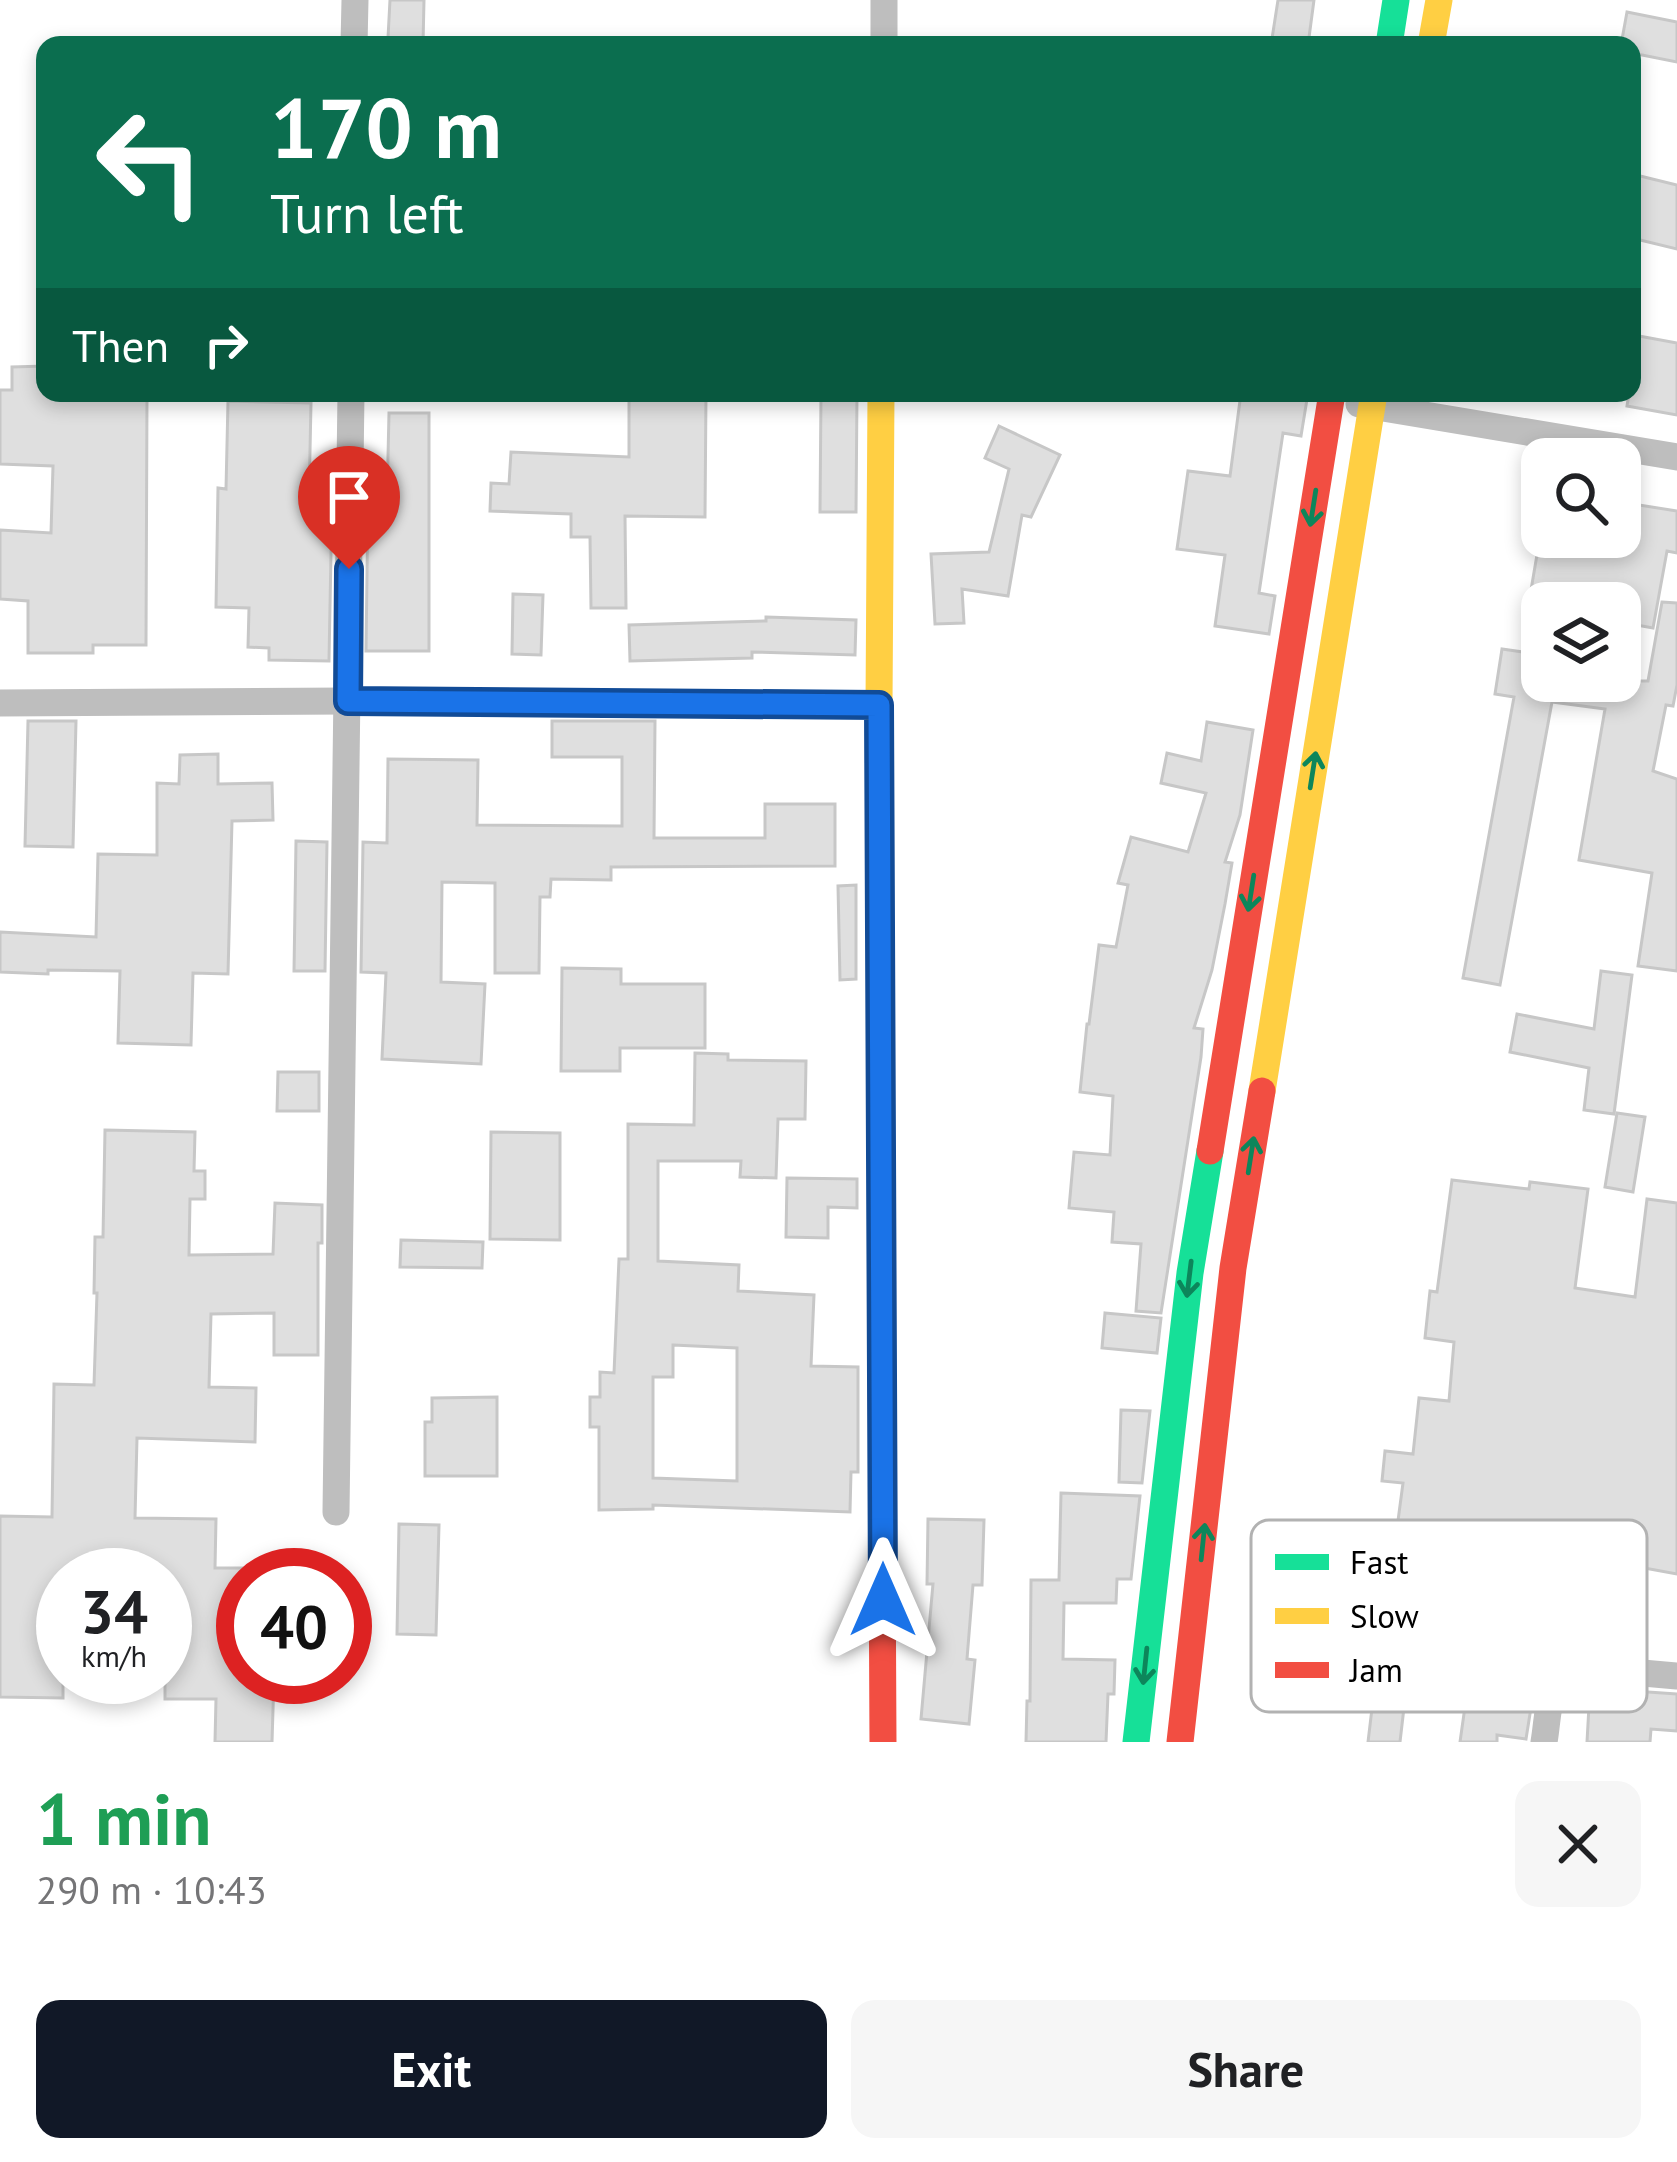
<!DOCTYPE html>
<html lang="en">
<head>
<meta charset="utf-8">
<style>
	:root { --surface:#fff; --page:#f6f6f6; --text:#202124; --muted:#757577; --accent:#111827 }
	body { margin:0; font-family:"PT Sans",sans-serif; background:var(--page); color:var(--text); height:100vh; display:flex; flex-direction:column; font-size:45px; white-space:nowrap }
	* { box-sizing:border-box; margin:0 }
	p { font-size:39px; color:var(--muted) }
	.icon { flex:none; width:66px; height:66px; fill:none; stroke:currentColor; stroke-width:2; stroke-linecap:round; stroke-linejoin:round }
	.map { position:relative; height:1742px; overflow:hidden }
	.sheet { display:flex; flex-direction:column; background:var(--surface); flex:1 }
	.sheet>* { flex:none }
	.banner { position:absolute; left:36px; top:36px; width:1605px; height:366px; border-radius:24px; box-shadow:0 6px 18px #0003; background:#0b6e4f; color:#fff; overflow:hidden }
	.fabs { position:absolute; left:1521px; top:438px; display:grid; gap:24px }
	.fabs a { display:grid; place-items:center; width:120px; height:120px; border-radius:24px; background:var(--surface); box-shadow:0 6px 18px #0003; font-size:60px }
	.speed { position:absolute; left:36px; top:1548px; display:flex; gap:24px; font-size:60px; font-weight:700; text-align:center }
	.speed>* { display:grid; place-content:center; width:156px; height:156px; border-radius:50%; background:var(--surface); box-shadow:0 6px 18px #0003; line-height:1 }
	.speed small { font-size:30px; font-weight:400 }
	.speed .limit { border:18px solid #d22; background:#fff; color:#111 }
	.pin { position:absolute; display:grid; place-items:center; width:102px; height:102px; color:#fff; margin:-123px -51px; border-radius:50% 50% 50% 0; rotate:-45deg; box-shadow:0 0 12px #0007 }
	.pin .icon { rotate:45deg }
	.me { position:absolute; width:132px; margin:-66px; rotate:0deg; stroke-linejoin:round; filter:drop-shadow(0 0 9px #0008) }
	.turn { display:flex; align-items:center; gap:42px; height:252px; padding:0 36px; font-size:54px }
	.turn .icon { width:156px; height:156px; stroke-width:2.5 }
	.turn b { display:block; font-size:84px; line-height:102px }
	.then { display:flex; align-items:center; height:114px; padding:0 36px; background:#0003; gap:24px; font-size:45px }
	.round { display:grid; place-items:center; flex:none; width:126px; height:126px; border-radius:24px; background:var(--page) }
	.overview { display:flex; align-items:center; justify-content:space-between; height:204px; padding:0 36px }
	h1 { font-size:72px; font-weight:700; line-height:90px; color:#1e9e55 }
	.button { display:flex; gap:24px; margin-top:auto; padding:24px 36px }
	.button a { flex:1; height:138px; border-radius:24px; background:var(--accent); color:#fff; font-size:48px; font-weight:700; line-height:138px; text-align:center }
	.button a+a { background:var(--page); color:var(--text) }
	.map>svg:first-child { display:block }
	.building { fill:#dfdfdf; stroke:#c7c7c7; stroke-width:3; fill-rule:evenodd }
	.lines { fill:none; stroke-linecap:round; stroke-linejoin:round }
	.street { stroke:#bebebe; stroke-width:27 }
	.fast { stroke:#16e098; stroke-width:27 }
	.slow { stroke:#ffcf43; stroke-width:27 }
	.jam { stroke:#f24e42; stroke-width:27 }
	.oneway { stroke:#0d865b }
	.route-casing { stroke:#114b97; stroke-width:30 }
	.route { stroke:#1a73e8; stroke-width:21 }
	.key { fill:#fff; stroke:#b2b2b2; stroke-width:3 }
	.key-label { font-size:33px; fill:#000 }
</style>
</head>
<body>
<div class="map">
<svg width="1677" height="1742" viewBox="0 0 1677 1742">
	<rect width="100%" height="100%" fill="#fff"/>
	<!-- building -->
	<g class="building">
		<path d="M 390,0 L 424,0 L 423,45 L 391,45 L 391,38 L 388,38 Z"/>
		<path d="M 1278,0 L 1314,0 L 1308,45 L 1271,45 Z"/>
		<path d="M 1627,12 L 1677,22 L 1677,62 L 1632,53 L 1632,45 L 1621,45 Z"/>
		<path d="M 1632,174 L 1677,185 L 1677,249 L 1632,238 Z"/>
		<path d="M 1639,336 L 1677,343 L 1677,415 L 1627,406 L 1629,393 L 1632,393 L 1632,376 Z"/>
		<path d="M 45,366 L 45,393 L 147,393 L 146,645 L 93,645 L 93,653 L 28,653 L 28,601 L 0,599 L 0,530 L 51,533 L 53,466 L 0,464 L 0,390 L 12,390 L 12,367 Z"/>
		<path d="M 629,393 L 706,393 L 705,517 L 625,516 L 626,608 L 591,608 L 590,537 L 571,537 L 571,514 L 490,511 L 491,483 L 509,484 L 511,452 L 629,457 Z"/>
		<path d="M 821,393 L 857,393 L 856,512 L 820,512 Z"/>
		<path d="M 1241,393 L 1308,393 L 1301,436 L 1283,433 L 1259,593 L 1275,596 L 1269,634 L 1215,626 L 1225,555 L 1177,549 L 1188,471 L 1230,476 Z"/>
		<path d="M 228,401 L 311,403 L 309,499 L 332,500 L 329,661 L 269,660 L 269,648 L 248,647 L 249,608 L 216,607 L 218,488 L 226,489 Z"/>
		<path d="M 389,413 L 429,413 L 429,651 L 366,651 L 368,500 L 387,500 Z"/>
		<path d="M 999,426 L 1060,455 L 1031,517 L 1022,515 L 1008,596 L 962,589 L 964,623 L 935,624 L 931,554 L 989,552 L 1009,469 L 985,458 Z"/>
		<path d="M 1620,502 L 1677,511 L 1677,553 L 1667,551 L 1653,628 L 1620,622 L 1620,603 L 1604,603 L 1531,590 L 1539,543 L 1589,552 L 1592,537 L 1620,537 Z"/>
		<path d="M 513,594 L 543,595 L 541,655 L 512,654 Z"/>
		<path d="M 1662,602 L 1677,603 L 1677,685 L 1673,706 L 1666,705 L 1653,771 L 1677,779 L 1677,971 L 1638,966 L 1652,873 L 1579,860 L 1605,709 L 1552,702 L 1500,985 L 1463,978 L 1514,697 L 1495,694 L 1502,649 L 1523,652 L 1528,625 L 1542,626 L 1542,681 L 1648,681 Z"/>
		<path d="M 766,617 L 856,620 L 855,655 L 752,652 L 752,658 L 630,661 L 629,625 L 766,621 Z"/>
		<path d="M 28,721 L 76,721 L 73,847 L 25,846 Z"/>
		<path d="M 552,721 L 655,721 L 654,838 L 765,838 L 765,804 L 835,804 L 835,866 L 611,867 L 611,880 L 551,879 L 550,897 L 540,897 L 539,973 L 495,973 L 495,883 L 442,882 L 441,982 L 485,984 L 481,1064 L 382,1059 L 386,973 L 361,972 L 363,842 L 387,843 L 388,759 L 478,760 L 477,825 L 622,826 L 622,757 L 552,757 Z"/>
		<path d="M 1207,722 L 1253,730 L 1240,815 L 1225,862 L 1232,863 L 1225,904 L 1212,970 L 1194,1028 L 1203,1029 L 1201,1057 L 1161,1313 L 1136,1311 L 1141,1244 L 1112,1242 L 1114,1212 L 1069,1208 L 1074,1152 L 1110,1155 L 1113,1096 L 1080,1092 L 1087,1024 L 1089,1024 L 1099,945 L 1116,947 L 1128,885 L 1118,883 L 1131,837 L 1188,852 L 1206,793 L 1161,783 L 1167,753 L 1201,761 Z"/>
		<path d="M 218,754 L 218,784 L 272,783 L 273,820 L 232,821 L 228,974 L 193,973 L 191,1045 L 118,1043 L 120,971 L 48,970 L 48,974 L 0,972 L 0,932 L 96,937 L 98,854 L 157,855 L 157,783 L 179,784 L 180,755 Z"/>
		<path d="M 296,841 L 327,842 L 325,971 L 294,971 Z"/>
		<path d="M 856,885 L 856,979 L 840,980 L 838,886 Z"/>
		<path d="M 562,968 L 621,969 L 621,984 L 705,984 L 705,1048 L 620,1048 L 620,1071 L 561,1071 Z"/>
		<path d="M 1601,971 L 1632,975 L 1614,1114 L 1584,1110 L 1589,1068 L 1510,1052 L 1517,1014 L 1594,1029 Z"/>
		<path d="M 695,1053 L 728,1054 L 728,1060 L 806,1061 L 805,1119 L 778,1119 L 776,1178 L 740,1177 L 741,1161 L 658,1161 L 658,1261 L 739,1265 L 738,1291 L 814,1295 L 811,1366 L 858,1367 L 858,1472 L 851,1472 L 850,1512 L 653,1505 L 653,1509 L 599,1510 L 599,1427 L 590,1427 L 590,1397 L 600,1397 L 600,1372 L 614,1373 L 619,1259 L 628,1259 L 628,1124 L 694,1125 ZM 673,1345 L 737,1348 L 737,1481 L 653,1478 L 653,1377 L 673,1377 Z"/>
		<path d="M 278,1072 L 319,1072 L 319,1111 L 277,1111 Z"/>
		<path d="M 1617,1113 L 1645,1117 L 1633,1192 L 1605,1187 Z"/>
		<path d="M 105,1130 L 195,1132 L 194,1171 L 205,1171 L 205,1199 L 190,1199 L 189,1255 L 273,1254 L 275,1203 L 322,1205 L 322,1243 L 318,1243 L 318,1355 L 274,1355 L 274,1313 L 211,1314 L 209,1387 L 256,1388 L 255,1442 L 137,1438 L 135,1518 L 216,1519 L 215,1568 L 243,1568 L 243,1677 L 274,1677 L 272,1742 L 215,1742 L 216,1699 L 165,1699 L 165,1575 L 63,1575 L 63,1698 L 0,1697 L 0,1516 L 52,1517 L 54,1384 L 94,1385 L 97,1293 L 94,1293 L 95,1237 L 103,1237 Z"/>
		<path d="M 491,1132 L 560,1133 L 560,1240 L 490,1239 Z"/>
		<path d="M 787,1178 L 857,1179 L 857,1208 L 828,1207 L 828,1238 L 786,1237 Z"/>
		<path d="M 1452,1180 L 1529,1189 L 1530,1182 L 1588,1189 L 1575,1288 L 1635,1297 L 1647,1199 L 1677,1203 L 1677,1574 L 1639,1567 L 1628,1622 L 1549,1607 L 1541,1672 L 1538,1672 L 1533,1695 L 1526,1739 L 1497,1735 L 1497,1742 L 1460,1742 L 1471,1664 L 1410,1656 L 1400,1742 L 1368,1742 L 1389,1566 L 1392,1566 L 1403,1483 L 1382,1481 L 1385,1451 L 1413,1454 L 1419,1398 L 1449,1401 L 1454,1342 L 1425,1338 L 1430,1291 L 1437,1292 Z"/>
		<path d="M 401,1240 L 483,1242 L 482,1268 L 400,1267 Z"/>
		<path d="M 1105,1313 L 1161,1318 L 1157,1353 L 1102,1348 Z"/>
		<path d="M 497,1397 L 497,1476 L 425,1476 L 425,1422 L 432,1422 L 432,1398 Z"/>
		<path d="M 1121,1410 L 1150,1411 L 1142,1483 L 1119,1482 Z"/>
		<path d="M 1061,1493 L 1140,1496 L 1131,1579 L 1117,1579 L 1116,1603 L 1064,1603 L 1063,1659 L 1115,1660 L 1114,1694 L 1108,1694 L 1106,1742 L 1026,1742 L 1027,1701 L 1030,1701 L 1031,1580 L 1059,1580 Z"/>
		<path d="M 928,1519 L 984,1520 L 982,1585 L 973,1585 L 967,1659 L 975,1660 L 969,1724 L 921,1719 L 933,1584 L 927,1584 Z"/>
		<path d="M 399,1524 L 439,1525 L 436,1635 L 397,1634 Z"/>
		<path d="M 1590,1688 L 1677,1694 L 1677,1731 L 1651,1729 L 1650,1742 L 1587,1742 Z"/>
	</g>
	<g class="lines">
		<!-- street -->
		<g class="street">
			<path d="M 354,45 L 355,0"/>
			<path d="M 884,45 L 884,0"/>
			<path d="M 1359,404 L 1677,457"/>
			<path d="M 0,703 L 348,701 L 879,705"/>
			<path d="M 336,1512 L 351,393"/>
			<path d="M 1544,1742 C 1549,1714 1546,1679 1575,1667 L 1677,1676"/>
		</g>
		<!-- fast -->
		<g class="fast">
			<path d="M 1389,45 L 1396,0"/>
			<path d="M 1136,1742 L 1190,1273 L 1210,1151"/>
		</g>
		<!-- slow -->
		<g class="slow">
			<path d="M 1431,45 L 1439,0"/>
			<path d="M 881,393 L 879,705 L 881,1331"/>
			<path d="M 1262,1091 L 1374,393"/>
		</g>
		<!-- jam -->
		<g class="jam">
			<path d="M 1210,1151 L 1332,393"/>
			<path d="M 881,1331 L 883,1742"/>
			<path d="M 1180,1742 L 1233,1268 L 1262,1091"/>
		</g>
	</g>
	<!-- one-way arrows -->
	<defs><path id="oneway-shaft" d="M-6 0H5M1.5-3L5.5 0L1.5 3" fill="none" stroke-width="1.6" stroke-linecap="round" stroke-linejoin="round" transform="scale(3)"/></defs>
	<g class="oneway">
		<use href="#oneway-shaft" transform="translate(1313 508) rotate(99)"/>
		<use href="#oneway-shaft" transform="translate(1313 770) rotate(-81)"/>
		<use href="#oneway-shaft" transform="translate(1251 893) rotate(99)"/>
		<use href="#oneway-shaft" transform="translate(1251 1155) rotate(-81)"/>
		<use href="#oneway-shaft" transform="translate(1189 1279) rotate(97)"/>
		<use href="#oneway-shaft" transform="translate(1203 1542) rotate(-84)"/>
		<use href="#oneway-shaft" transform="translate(1145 1666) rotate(96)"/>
	</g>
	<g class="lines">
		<defs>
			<path id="route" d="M 349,569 L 348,701 L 879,705 L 883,1600"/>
		</defs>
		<!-- route casing -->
		<use href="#route" class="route-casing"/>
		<!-- route -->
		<use href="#route" class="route"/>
	</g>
	<!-- legend -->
	<rect x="1251" y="1520" width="396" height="192" rx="18" class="key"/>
	<rect x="1275" y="1554" width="54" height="16" fill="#16e098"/>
	<rect x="1275" y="1608" width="54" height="16" fill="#ffcf43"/>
	<rect x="1275" y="1662" width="54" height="16" fill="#f24e42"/>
	<g class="key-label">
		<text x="1350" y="1574">Fast</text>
		<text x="1350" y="1628">Slow</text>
		<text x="1350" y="1682">Jam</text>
	</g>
</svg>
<div class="fabs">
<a><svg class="icon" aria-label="search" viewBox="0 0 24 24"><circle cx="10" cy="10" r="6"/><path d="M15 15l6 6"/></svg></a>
<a><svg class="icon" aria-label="layers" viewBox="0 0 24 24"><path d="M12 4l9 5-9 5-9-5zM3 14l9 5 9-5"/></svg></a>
</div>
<div class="speed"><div>34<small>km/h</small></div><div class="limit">40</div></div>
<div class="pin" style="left:349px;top:569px;background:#d93025"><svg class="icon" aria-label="arrive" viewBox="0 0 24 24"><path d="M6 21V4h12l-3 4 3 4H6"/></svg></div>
<svg class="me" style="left:883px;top:1600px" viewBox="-20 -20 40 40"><path d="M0-17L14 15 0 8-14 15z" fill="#1a73e8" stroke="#fff" stroke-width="4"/></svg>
<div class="banner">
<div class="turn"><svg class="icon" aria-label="left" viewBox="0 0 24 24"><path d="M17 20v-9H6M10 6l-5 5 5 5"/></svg><div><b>170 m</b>Turn left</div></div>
<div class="then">Then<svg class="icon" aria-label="right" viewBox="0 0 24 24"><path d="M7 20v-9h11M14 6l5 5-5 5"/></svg></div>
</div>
</div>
<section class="sheet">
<div class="overview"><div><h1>1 min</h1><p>290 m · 10:43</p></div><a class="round"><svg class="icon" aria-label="close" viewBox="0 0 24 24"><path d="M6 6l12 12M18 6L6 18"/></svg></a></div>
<div class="button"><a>Exit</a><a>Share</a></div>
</section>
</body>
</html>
